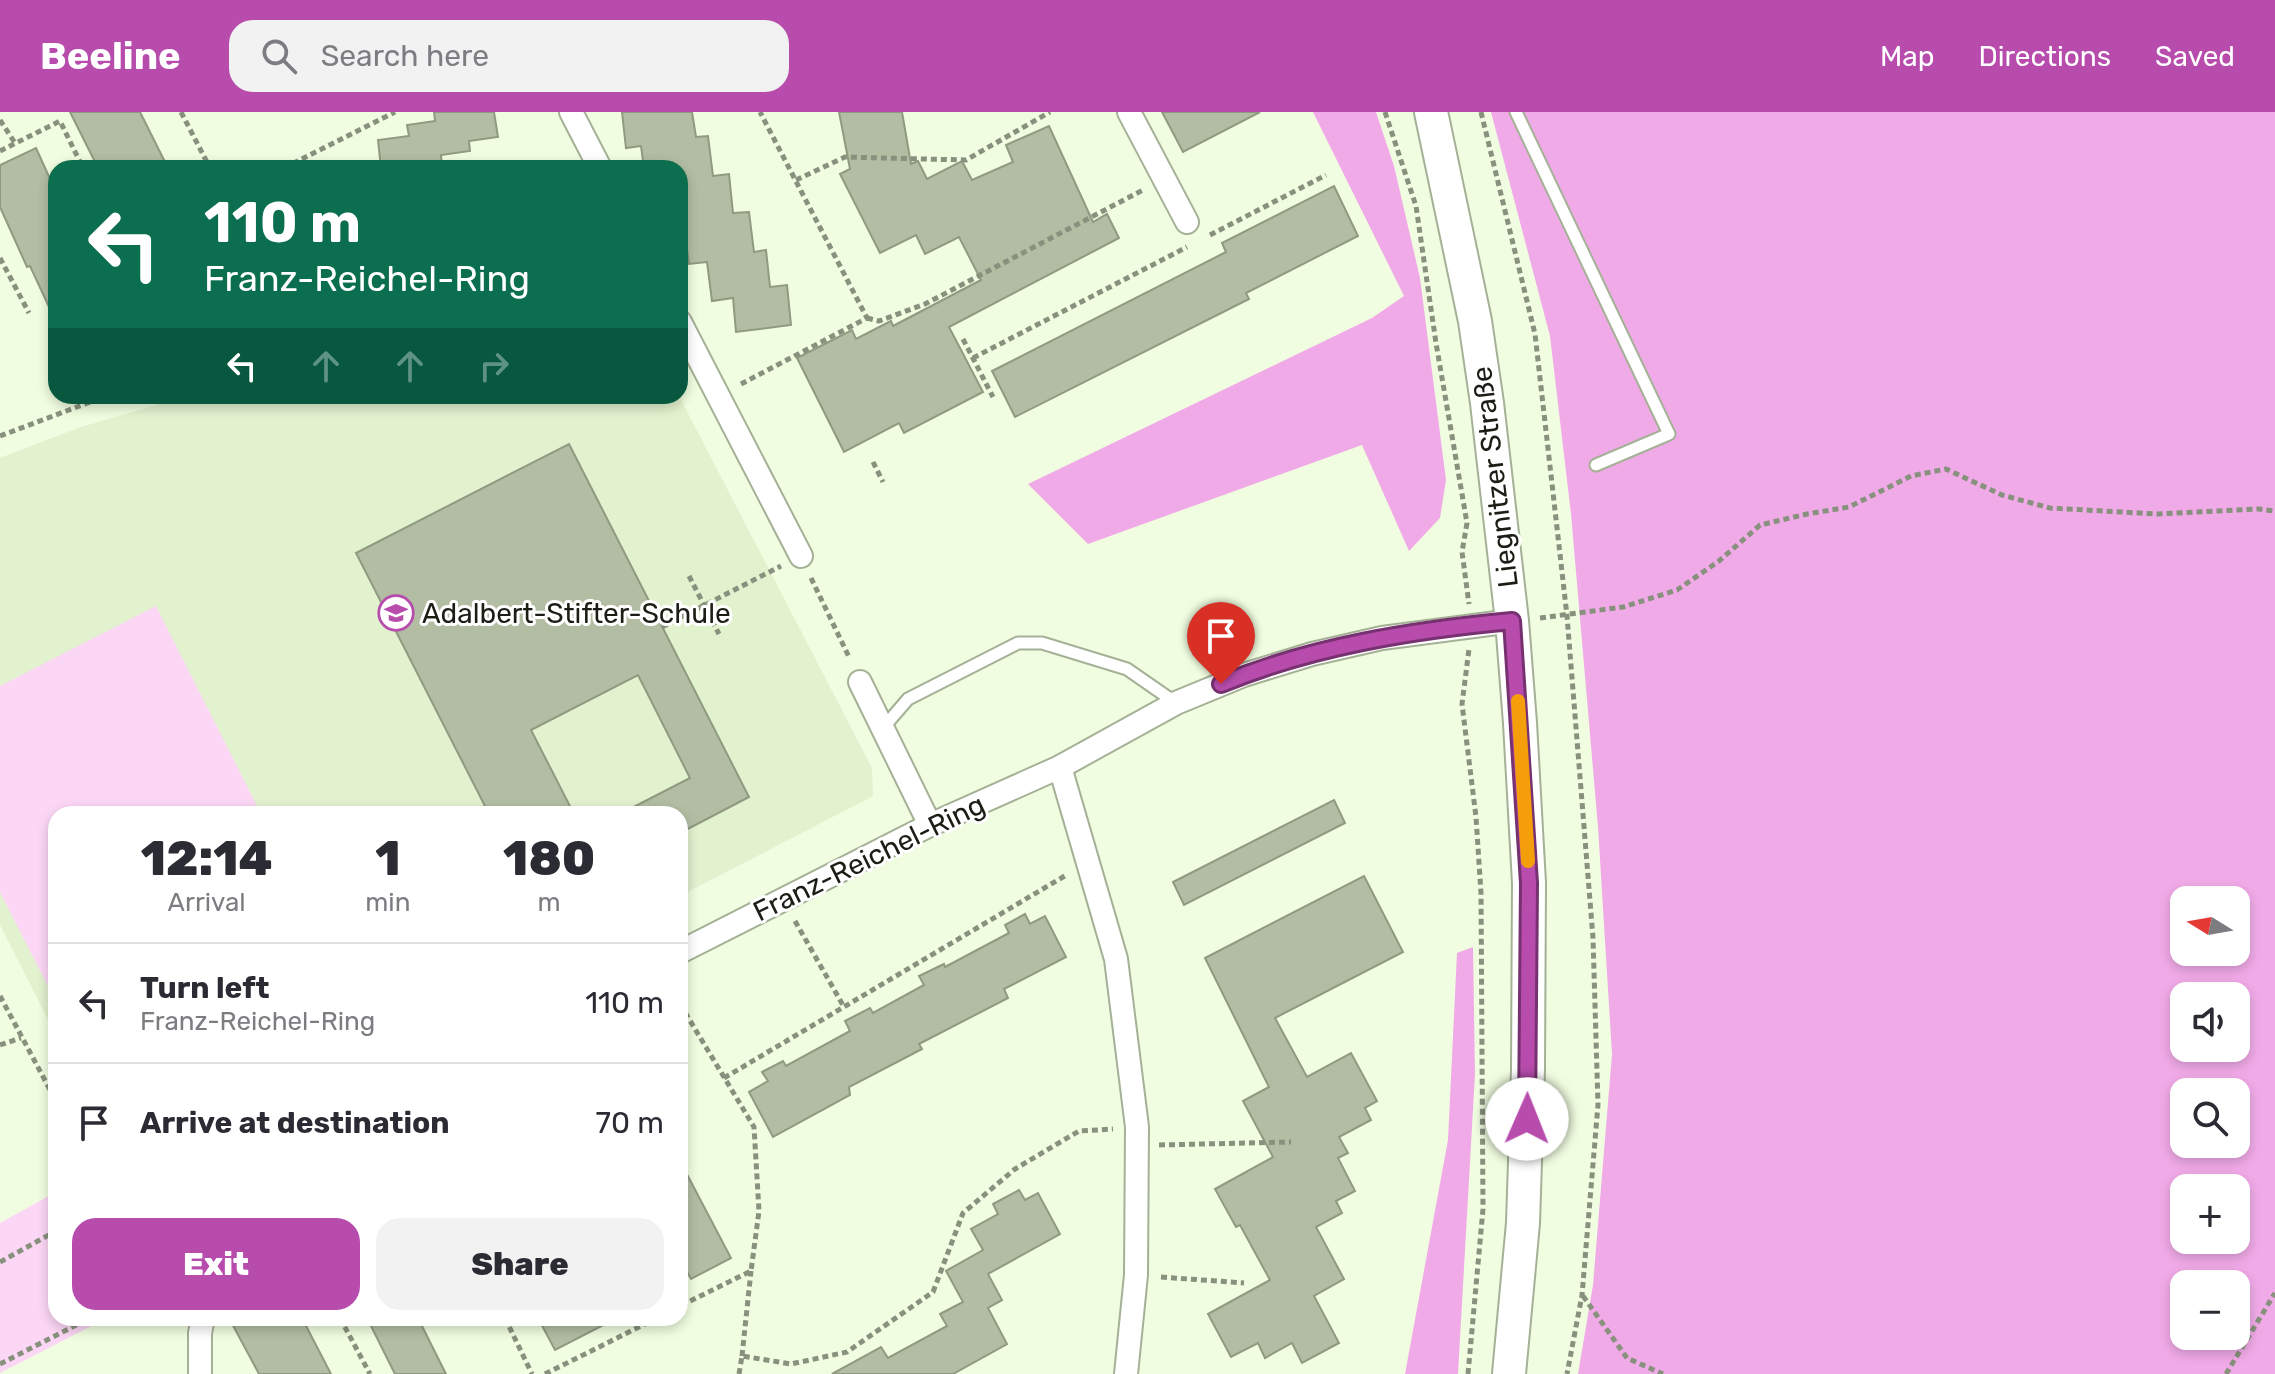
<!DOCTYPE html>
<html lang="en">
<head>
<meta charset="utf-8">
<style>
	:root { --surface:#fff; --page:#f2f2f3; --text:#2b2b33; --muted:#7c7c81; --line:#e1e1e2; --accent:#b74cad }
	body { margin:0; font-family:Rubik,sans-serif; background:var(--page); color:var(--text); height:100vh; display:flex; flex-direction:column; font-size:30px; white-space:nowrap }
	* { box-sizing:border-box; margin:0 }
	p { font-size:26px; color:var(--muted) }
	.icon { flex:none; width:44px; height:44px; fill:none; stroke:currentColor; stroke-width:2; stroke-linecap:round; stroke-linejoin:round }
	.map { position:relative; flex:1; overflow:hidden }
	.details { position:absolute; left:48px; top:694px; width:640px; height:520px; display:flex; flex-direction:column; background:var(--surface); border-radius:24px; box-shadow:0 4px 12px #0003 }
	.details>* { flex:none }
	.banner { position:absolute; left:48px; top:48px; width:640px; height:244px; border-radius:24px; box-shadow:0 4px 12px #0003; background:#0b6e4f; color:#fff; overflow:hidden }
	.needle { width:52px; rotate:281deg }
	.tools { position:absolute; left:2170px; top:774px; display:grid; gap:16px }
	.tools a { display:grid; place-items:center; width:80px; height:80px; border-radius:16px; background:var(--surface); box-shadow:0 4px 12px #0003; font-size:40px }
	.pin { position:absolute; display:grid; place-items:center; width:68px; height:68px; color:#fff; margin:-82px -34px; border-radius:50% 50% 50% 0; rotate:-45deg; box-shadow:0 0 8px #0007 }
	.pin .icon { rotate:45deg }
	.me { position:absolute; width:88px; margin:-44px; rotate:1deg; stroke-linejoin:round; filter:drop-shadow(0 0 6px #0008) }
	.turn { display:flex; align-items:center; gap:28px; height:168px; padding:0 24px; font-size:36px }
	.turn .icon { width:104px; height:104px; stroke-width:2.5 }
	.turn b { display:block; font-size:56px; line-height:68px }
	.lanes { display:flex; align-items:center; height:76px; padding:0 24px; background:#0003; justify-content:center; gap:40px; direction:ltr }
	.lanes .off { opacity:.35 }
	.eta { display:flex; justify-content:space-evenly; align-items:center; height:136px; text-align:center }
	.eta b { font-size:48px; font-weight:800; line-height:56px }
	.action { display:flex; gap:16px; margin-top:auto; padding:16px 24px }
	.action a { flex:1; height:92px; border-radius:24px; background:var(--accent); color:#fff; font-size:32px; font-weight:800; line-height:92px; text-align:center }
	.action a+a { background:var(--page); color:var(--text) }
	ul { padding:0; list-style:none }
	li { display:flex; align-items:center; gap:24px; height:120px; padding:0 24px; border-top:2px solid var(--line) }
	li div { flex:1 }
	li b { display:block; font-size:30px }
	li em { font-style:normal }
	header { display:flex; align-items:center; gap:48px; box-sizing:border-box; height:112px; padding:0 40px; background:var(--accent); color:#fff }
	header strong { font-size:38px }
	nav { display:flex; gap:44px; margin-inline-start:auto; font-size:28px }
	.search { width:560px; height:72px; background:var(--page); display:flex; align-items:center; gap:20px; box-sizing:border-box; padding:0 28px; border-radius:24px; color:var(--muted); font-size:30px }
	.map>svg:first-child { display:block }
	.built { fill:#e2f1ce }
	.green { fill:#fbd6f5 }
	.forest { fill:#f1aae8; fill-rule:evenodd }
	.building { fill:#b2bda3; stroke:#8f9a80; stroke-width:2 }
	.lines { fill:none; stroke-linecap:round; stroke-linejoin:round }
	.lane-casing { stroke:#a5b196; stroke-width:15 }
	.street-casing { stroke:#a5b196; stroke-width:26 }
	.secondary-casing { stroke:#a5b196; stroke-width:36 }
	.path { stroke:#88917d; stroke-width:5; stroke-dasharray:6 4; stroke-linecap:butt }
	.lane { stroke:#fff; stroke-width:11 }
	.street { stroke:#fff; stroke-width:22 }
	.secondary { stroke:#fff; stroke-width:32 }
	.route-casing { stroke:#773170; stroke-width:20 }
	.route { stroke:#b74cad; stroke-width:14 }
	.slow { stroke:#f59e0b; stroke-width:14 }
	.labels { text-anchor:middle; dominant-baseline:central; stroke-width:6; stroke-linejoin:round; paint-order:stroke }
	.street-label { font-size:28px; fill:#1a1e14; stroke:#fff }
	.poi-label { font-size:28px; fill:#1a1e14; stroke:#fff; text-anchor:start }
</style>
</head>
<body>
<header>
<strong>Beeline</strong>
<div class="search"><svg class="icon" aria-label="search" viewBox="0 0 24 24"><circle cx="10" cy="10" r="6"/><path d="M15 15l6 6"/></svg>Search here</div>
<nav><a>Map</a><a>Directions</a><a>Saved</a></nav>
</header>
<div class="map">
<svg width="2275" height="1262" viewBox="0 0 2275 1262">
	<rect width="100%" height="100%" fill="#f0fde0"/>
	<!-- built -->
	<path class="built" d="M 187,284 L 679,284 L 872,656 L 873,684 L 680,784 L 680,702 L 56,702 L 56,923 L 0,813 L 0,346 L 81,315 Z"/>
	<!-- green -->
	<g class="green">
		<path d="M 156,494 L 261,702 L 56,702 L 56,890 L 0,780 L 0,574 Z"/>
		<path d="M 56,1080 L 56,1206 L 107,1206 L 0,1261 L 0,1111 Z"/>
	</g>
	<!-- forest -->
	<g class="forest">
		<path d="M 1313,0 L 1376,0 L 1394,54 L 1420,166 L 1446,368 L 1440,406 L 1409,439 L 1362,333 L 1088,432 L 1028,372 L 1372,206 L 1404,184 Z"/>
		<path d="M 1491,0 L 2275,0 L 2275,1262 L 1578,1262 L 1593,1173 L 1612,942 L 1598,715 L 1571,402 L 1550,224 ZM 2184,788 L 2236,788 L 2236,840 L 2184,840 ZM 2184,884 L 2236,884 L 2236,936 L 2184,936 ZM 2184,980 L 2236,980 L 2236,1032 L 2184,1032 ZM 2184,1076 L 2236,1076 L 2236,1128 L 2184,1128 ZM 2184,1172 L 2236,1172 L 2236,1224 L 2184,1224 Z"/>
		<path d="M 1473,835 L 1475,962 L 1458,1262 L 1405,1262 L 1448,1028 L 1457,841 Z"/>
	</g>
	<!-- building -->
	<g class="building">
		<path d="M 70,0 L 140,0 L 168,56 L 98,56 Z"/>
		<path d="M 434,0 L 494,0 L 498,25 L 469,29 L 470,39 L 441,43 L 442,56 L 381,56 L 378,28 L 409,24 L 407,13 L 435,9 Z"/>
		<path d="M 622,0 L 692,0 L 696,25 L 708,24 L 713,64 L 729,62 L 733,101 L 749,100 L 754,140 L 766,138 L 770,175 L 787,173 L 791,213 L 736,220 L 733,186 L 712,189 L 707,150 L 689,152 L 684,113 L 680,113 L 680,56 L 644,56 L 641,34 L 626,36 Z"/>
		<path d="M 839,0 L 902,0 L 911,52 L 918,49 L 927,67 L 962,49 L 972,68 L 1013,50 L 1006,33 L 1049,14 L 1093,110 L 1107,102 L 1119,126 L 949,215 L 983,280 L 904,321 L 899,311 L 844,340 L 797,246 L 852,218 L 856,227 L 891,209 L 893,214 L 981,168 L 959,125 L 925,142 L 916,123 L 880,141 L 840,62 L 850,57 Z"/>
		<path d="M 1162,0 L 1260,0 L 1183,40 Z"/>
		<path d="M 36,36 L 56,80 L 56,210 L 30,154 L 27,155 L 0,95 L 0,53 Z"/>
		<path d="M 1334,74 L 1358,124 L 1246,181 L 1249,187 L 1015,305 L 992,259 L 1226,140 L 1222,131 Z"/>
		<path d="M 569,332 L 749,685 L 680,721 L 680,702 L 620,702 L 690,666 L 638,563 L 531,618 L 574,702 L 489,702 L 356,441 Z"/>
		<path d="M 1334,688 L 1345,711 L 1184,793 L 1173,770 Z"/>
		<path d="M 1364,764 L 1403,840 L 1275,906 L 1307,965 L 1351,941 L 1377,989 L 1365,996 L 1371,1008 L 1339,1025 L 1348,1041 L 1338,1046 L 1355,1079 L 1336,1089 L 1342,1101 L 1316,1115 L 1344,1167 L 1314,1184 L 1339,1231 L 1302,1251 L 1292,1231 L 1265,1246 L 1258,1231 L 1231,1245 L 1208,1202 L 1270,1168 L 1240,1113 L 1236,1115 L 1215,1077 L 1273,1045 L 1243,989 L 1269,975 L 1205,846 Z"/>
		<path d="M 1025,802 L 1030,812 L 1045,804 L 1066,845 L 1004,877 L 1008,886 L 919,932 L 922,937 L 849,975 L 850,983 L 773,1025 L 749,980 L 768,969 L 762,960 L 783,949 L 786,954 L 850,919 L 845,909 L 870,896 L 873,901 L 924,873 L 919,864 L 944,852 L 945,855 L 1009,821 L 1005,813 Z"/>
		<path d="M 680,1049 L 731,1146 L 691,1167 L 680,1147 Z"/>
		<path d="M 1019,1078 L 1025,1088 L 1038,1081 L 1060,1122 L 988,1162 L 1002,1188 L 988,1196 L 1007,1232 L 953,1262 L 832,1262 L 881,1235 L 888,1246 L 947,1214 L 940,1202 L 963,1190 L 946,1159 L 983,1138 L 971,1117 L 998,1102 L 993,1092 Z"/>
		<path d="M 229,1206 L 302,1206 L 331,1262 L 259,1262 Z"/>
		<path d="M 367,1206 L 418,1206 L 446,1262 L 395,1262 Z"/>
		<path d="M 538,1206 L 617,1206 L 555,1238 Z"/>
	</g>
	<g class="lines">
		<defs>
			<g id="lane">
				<path d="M 1516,0 L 1669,322 L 1596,353"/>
				<path d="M 883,616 L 908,587 L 1018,531 L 1042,531 L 1127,557 L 1176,591"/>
			</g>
			<g id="street">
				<path d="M 571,0 L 600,56"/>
				<path d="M 1129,0 L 1187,110"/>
				<path d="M 680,210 L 801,444"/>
				<path d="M 860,570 L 930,713"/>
				<path d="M 1060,655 L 1116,847 L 1137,1015 L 1136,1163 L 1126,1262"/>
				<path d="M 680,840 L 930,713 L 1060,655 L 1176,591 L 1244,563 L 1312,542 L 1382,526 L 1512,509"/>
				<path d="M 200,1262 L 200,1221 L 203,1206"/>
			</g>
			<path id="secondary" d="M 1431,0 L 1475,209 L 1487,291 L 1512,509 L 1520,611 L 1529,771 L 1528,957 L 1523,1111 L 1509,1262"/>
		</defs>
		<!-- lane casing -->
		<use href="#lane" class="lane-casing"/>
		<!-- street casing -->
		<use href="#street" class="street-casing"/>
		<!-- secondary casing -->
		<use href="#secondary" class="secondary-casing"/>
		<!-- path -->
		<g class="path">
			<path d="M 181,0 L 210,56"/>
			<path d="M 1385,0 L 1416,94 L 1436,231 L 1467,411 L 1462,440 L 1469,492"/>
			<path d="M 1481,0 L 1535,222 L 1567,504 L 1593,826 L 1598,993 L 1582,1183 L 1567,1262"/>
			<path d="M 0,8 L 15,31"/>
			<path d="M 0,39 L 60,9 L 83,56"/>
			<path d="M 284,56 L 395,0"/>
			<path d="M 796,68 L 845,45 L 966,48 L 1050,0"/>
			<path d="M 1210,123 L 1326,63"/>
			<path d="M 0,146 L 29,201"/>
			<path d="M 867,206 L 879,209 L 925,192 L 1143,78"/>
			<path d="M 963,227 L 993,285"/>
			<path d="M 973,246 L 1187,135"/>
			<path d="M 741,272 L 867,206 L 760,0"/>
			<path d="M 0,324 L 106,284"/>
			<path d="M 873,350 L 883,370"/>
			<path d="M 689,464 L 719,522"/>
			<path d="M 811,466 L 850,547"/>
			<path d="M 1540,506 L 1623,495 L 1677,478 L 1719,449 L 1760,413 L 1807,402 L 1849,395 L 1911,364 L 1946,357 L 2002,383 L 2050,396 L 2157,402 L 2259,397 L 2275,399"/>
			<path d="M 662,515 L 781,454"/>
			<path d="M 795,809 L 844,895"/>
			<path d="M 0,884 L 56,989"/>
			<path d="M 680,892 L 754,1015 L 759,1099 L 751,1159 L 680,1194"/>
			<path d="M 0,933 L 21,926"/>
			<path d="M 724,966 L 1068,762"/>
			<path d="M 1159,1033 L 1291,1030"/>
			<path d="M 0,1150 L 56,1119"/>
			<path d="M 1161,1165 L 1244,1171"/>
			<path d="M 1583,1184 L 1627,1246 L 1663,1262"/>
			<path d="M 340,1206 L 370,1262"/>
			<path d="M 505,1206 L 532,1262"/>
			<path d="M 742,1244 L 751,1159"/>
			<path d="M 0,1252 L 90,1206"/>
			<path d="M 545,1262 L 657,1206"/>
			<path d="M 739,1262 L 742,1244 L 791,1252 L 847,1240 L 933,1180 L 963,1101 L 1015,1057 L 1079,1019 L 1113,1017"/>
			<path d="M 1468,1262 L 1483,1097 L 1481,781 L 1476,705 L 1462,592 L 1469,537"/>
			<path d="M 2226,1262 L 2275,1181"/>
		</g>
		<!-- lane -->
		<use href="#lane" class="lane"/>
		<!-- street -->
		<use href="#street" class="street"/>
		<!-- secondary -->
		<use href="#secondary" class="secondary"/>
	</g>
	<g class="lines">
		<defs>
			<path id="route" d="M 1221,572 C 1313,534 1414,518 1512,509 L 1529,771 L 1527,1007"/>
		</defs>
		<!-- route casing -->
		<use href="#route" class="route-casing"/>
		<!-- route -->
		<use href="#route" class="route"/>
		<!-- slow -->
		<path class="slow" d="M 1518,589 L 1528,749"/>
	</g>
	<!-- icons -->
	<defs>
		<symbol id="school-ring" viewBox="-11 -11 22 22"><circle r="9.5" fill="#fff" stroke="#b74cad" stroke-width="1.5"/><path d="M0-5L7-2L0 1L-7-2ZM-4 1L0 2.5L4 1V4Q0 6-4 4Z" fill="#b74cad"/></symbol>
	</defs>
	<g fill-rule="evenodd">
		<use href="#school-ring" x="376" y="481" width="40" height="40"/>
	</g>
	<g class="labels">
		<!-- street labels -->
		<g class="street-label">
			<text transform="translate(1495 365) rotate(-97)">Liegnitzer Straße</text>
			<text transform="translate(869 746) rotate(-26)">Franz-Reichel-Ring</text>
		</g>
		<!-- poi labels -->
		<g class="poi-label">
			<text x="422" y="501">Adalbert-Stifter-Schule</text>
		</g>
	</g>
</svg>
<div class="tools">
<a><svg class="needle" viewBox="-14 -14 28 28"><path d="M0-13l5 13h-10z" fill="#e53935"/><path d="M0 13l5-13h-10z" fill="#7c7c81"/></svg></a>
<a><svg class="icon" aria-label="sound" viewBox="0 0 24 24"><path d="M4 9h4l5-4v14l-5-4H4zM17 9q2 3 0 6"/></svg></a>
<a><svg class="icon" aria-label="search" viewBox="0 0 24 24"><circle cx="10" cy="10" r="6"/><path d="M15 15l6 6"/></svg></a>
<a>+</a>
<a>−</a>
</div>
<div class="pin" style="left:1221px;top:572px;background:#d93025"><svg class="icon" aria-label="arrive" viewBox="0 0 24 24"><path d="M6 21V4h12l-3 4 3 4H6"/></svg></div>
<svg class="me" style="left:1527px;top:1007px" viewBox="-20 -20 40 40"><circle r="19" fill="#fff"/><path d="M0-13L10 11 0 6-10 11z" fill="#b74cad"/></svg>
<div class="banner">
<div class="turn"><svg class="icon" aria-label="left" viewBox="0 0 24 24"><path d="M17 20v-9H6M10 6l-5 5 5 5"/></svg><div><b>110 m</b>Franz-Reichel-Ring</div></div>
<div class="lanes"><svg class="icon" aria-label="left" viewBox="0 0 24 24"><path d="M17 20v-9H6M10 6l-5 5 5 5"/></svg><svg class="icon off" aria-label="ahead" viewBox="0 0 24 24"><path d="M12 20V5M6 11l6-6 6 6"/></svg><svg class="icon off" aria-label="ahead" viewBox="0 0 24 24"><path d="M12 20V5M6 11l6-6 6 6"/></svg><svg class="icon off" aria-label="right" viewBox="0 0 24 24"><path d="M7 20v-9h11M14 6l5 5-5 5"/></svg></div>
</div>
<section class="details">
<div class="eta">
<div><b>12:14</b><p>Arrival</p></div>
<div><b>1</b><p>min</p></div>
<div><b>180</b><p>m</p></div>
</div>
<ul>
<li><svg class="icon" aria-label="left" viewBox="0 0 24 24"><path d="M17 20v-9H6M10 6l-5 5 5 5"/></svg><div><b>Turn left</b><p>Franz-Reichel-Ring</p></div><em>110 m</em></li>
<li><svg class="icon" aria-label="arrive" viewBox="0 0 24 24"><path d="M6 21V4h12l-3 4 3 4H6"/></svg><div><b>Arrive at destination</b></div><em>70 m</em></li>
</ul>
<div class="action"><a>Exit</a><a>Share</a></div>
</section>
</div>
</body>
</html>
